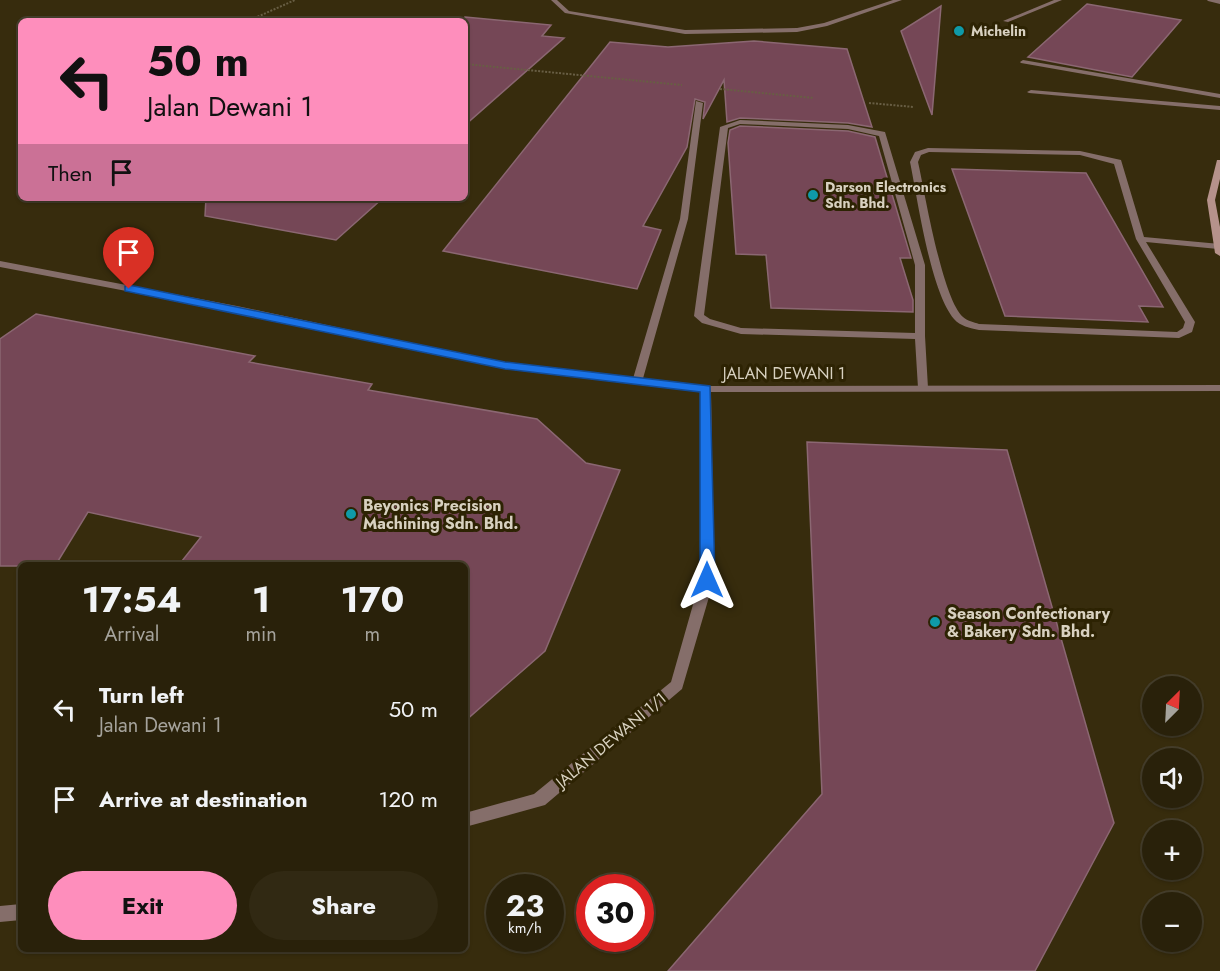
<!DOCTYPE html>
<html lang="en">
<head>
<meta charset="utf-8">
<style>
	:root { --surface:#29210a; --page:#312913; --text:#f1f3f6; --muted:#a5a39c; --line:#453e2b; --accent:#fe8ebc }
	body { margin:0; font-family:Jost,sans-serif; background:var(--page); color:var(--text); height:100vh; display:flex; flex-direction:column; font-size:22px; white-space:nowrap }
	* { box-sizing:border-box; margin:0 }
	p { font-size:20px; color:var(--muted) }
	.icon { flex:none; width:33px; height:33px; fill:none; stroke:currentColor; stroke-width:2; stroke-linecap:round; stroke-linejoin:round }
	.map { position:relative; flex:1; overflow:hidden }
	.details { position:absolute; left:18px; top:562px; width:450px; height:390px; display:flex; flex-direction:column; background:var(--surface); border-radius:9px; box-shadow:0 2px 4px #0004,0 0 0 2px var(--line) }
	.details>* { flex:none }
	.banner { position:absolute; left:18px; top:18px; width:450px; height:183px; border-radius:9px; box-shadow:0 2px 4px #0004,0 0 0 2px var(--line); background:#fe8ebc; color:#111; overflow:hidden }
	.needle { width:39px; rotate:24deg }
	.controls { position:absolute; left:1142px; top:676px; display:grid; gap:12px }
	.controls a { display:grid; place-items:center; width:60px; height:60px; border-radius:50%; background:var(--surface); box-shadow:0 2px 4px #0004,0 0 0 2px var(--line); font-size:30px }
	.speed { position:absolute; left:486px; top:874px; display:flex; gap:12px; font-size:30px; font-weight:700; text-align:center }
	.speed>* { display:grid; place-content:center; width:78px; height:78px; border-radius:50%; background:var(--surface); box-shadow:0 2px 4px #0004,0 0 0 2px var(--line); line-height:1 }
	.speed small { font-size:15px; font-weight:400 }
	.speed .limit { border:9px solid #d22; background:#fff; color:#111 }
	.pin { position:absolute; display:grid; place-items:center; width:51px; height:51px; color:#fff; margin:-62px -26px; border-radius:50% 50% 50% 0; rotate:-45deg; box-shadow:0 0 6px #0007 }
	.pin .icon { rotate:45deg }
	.me { position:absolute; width:66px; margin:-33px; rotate:0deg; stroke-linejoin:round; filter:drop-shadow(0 0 4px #0008) }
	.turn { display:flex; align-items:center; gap:21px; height:126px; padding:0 30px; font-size:27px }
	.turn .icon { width:78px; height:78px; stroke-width:2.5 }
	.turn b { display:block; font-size:42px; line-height:51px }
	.then { display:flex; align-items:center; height:57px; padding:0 30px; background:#0003; gap:12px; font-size:22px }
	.eta { display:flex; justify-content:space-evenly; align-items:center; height:102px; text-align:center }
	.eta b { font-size:36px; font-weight:700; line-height:42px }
	.action { display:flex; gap:12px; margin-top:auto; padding:12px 30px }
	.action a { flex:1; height:69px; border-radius:36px; background:var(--accent); color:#111; font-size:24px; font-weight:700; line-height:69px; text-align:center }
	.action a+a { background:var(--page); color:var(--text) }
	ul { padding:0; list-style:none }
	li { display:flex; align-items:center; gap:18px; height:90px; padding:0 30px }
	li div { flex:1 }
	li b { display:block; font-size:22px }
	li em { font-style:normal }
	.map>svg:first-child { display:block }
	.building { fill:#754756; stroke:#8b6772; stroke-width:1.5 }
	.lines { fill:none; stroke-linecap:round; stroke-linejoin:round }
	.path { stroke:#685e44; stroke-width:2; stroke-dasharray:2 1.5; stroke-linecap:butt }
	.lane { fill:#856e6a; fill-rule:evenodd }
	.street { fill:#856e6a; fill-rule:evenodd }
	.secondary { fill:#b6928b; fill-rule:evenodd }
	.route { fill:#1a73e8; stroke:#114b97; stroke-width:1.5 }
	.culture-dot { fill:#0f9aa8; stroke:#2d2303; stroke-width:2 }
	.labels { text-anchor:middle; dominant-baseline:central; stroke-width:6; stroke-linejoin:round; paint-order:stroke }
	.far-poi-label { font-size:14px; font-weight:bold; fill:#d8d1c0; stroke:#2d2303; text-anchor:start }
	.street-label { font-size:16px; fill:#d8d1c0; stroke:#2d2303 }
	.poi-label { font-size:16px; font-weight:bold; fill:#d8d1c0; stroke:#2d2303; text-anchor:start }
</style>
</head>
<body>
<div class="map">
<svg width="1220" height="971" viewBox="0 0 1220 971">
	<rect width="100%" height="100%" fill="#372c0d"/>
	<!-- building -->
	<g class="building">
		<path d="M 1087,4 L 1181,20 L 1132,77 L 1028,57 Z"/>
		<path d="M 941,6 L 932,115 L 901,31 Z"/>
		<path d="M 465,17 L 551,25 L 542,36 L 564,38 L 465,125 Z"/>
		<path d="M 754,41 L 847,49 L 872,127 L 848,123 L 740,118 L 727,122 L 724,80 L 703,119 L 705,102 L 695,99 L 687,147 L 643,226 L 661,230 L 637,289 L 443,251 L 610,42 L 668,47 Z"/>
		<path d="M 740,126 L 848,131 L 875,137 L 911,258 L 900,258 L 913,300 L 913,312 L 771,308 L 766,255 L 736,254 L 728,143 L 730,130 Z"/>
		<path d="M 952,169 L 1086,173 L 1163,307 L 1139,306 L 1148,322 L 1005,316 Z"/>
		<path d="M 206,198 L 383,198 L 336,240 L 205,216 Z"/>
		<path d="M 36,314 L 255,356 L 249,362 L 372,384 L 368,390 L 537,419 L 586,463 L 620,470 L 545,651 L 465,721 L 465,566 L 178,566 L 201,537 L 88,512 L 55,566 L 0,566 L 0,339 Z"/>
		<path d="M 807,442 L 1007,450 L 1114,823 L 1035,971 L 668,971 L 822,794 Z"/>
	</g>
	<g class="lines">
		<!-- path -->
		<g class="path">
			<path d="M 248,21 L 295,0"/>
			<path d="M 465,64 L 682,85"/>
			<path d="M 720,89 L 814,98"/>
			<path d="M 869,103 L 914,107"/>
		</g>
		<!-- lane -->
		<g class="lane">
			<path d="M 551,0 L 557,0 L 569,11 L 685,30 L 797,28 L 824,23 L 893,0 L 902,0 L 827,26 L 797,32 L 685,34 L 565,13 Z"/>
			<path d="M 1054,0 L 1062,0 L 1008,22 L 1003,21 Z"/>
			<path d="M 1023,60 L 1220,94 L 1220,98 L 1021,63 L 1020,62 Z"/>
			<path d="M 1031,90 L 1220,106 L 1220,110 L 1029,93 L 1027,92 Z"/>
			<path d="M 696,101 L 703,103 L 688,219 L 642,382 L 637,385 L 632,382 L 680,219 Z"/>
			<path d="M 740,120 L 848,125 L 885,132 L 925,265 L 925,336 L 928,388 L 927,390 L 919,390 L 918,388 L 915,339 L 741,334 L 702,323 L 694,316 L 720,127 ZM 740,124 L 848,129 L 879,136 L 915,265 L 915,333 L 741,328 L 710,319 L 704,315 L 728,128 Z"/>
			<path d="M 928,148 L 1080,151 L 1121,160 L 1144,237 L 1220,244 L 1220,248 L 1218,249 L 1146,242 L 1195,322 L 1192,332 L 1179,338 L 979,330 C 970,328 960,326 954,319 C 930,290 918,201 910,162 L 915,152 ZM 929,152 L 1080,155 L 1114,164 L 1136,239 L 1185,322 L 1183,328 L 1177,332 L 979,324 C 974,322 967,321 963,317 C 942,298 925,193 918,162 L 921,155 Z"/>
		</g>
		<!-- street -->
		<g class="street">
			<path d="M 1207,0 L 1220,0 L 1220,4 L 1208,1 Z"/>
			<path d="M 0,261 L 237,306 L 505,363 L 706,386 L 1220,385 L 1220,391 L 711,392 L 714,580 L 682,689 L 545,805 L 465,827 L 465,813 L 534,794 L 671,682 L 700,580 L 701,392 L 505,369 L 237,312 L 0,267 Z"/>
			<path d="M 21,904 L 21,920 L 0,922 L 0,906 Z"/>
		</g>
		<!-- secondary -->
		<path class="secondary" d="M 1217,160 L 1220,160 L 1220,179 L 1215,200 L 1220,227 L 1220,256 L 1215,253 L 1207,200 Z"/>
	</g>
	<!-- route -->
	<path class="route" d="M 129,285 L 505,362 L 710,386 L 715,580 L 707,585 L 700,580 L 700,392 L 505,369 L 125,291 L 125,286 Z"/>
	<!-- markers -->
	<g class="culture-dot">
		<circle cx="959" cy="31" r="6"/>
		<circle cx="813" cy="195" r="6"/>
		<circle cx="351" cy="514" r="6"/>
		<circle cx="935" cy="622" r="6"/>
	</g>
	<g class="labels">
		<!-- far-poi labels -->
		<g class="far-poi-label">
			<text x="971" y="31">Michelin</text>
			<text x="825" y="187">Darson Electronics<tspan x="825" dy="16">Sdn. Bhd.</tspan></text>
		</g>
		<!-- street labels -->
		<g class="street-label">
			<text x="784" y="373">JALAN DEWANI 1</text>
			<text transform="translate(611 740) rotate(-40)">JALAN DEWANI 1/1</text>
		</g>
		<!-- poi labels -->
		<g class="poi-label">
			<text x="363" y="505">Beyonics Precision<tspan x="363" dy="18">Machining Sdn. Bhd.</tspan></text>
			<text x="947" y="613">Season Confectionary<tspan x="947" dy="18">&amp; Bakery Sdn. Bhd.</tspan></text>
		</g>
	</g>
</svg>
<div class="controls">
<a><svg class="needle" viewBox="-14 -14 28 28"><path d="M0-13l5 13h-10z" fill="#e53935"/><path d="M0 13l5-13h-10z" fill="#a5a39c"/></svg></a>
<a><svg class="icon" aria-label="sound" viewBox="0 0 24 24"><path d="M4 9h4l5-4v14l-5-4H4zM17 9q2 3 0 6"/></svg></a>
<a>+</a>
<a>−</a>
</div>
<div class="speed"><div>23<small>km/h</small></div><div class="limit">30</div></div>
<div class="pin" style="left:129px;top:289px;background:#d93025"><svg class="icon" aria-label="arrive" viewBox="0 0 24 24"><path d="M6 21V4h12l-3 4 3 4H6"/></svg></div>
<svg class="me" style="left:707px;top:580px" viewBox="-20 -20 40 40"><path d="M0-17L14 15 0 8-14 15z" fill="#1a73e8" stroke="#fff" stroke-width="4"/></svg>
<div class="banner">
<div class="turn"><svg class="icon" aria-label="left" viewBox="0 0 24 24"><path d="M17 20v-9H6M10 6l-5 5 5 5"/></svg><div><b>50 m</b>Jalan Dewani 1</div></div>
<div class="then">Then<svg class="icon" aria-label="arrive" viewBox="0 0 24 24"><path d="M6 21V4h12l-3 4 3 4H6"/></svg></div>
</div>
<section class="details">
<div class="eta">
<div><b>17:54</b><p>Arrival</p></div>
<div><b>1</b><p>min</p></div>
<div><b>170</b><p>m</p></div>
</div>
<ul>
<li><svg class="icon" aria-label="left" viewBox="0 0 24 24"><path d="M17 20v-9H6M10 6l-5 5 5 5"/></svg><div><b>Turn left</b><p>Jalan Dewani 1</p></div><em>50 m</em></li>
<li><svg class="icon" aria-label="arrive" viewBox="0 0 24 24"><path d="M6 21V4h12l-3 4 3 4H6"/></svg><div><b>Arrive at destination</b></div><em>120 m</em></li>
</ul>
<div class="action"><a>Exit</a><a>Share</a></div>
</section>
</div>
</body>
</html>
